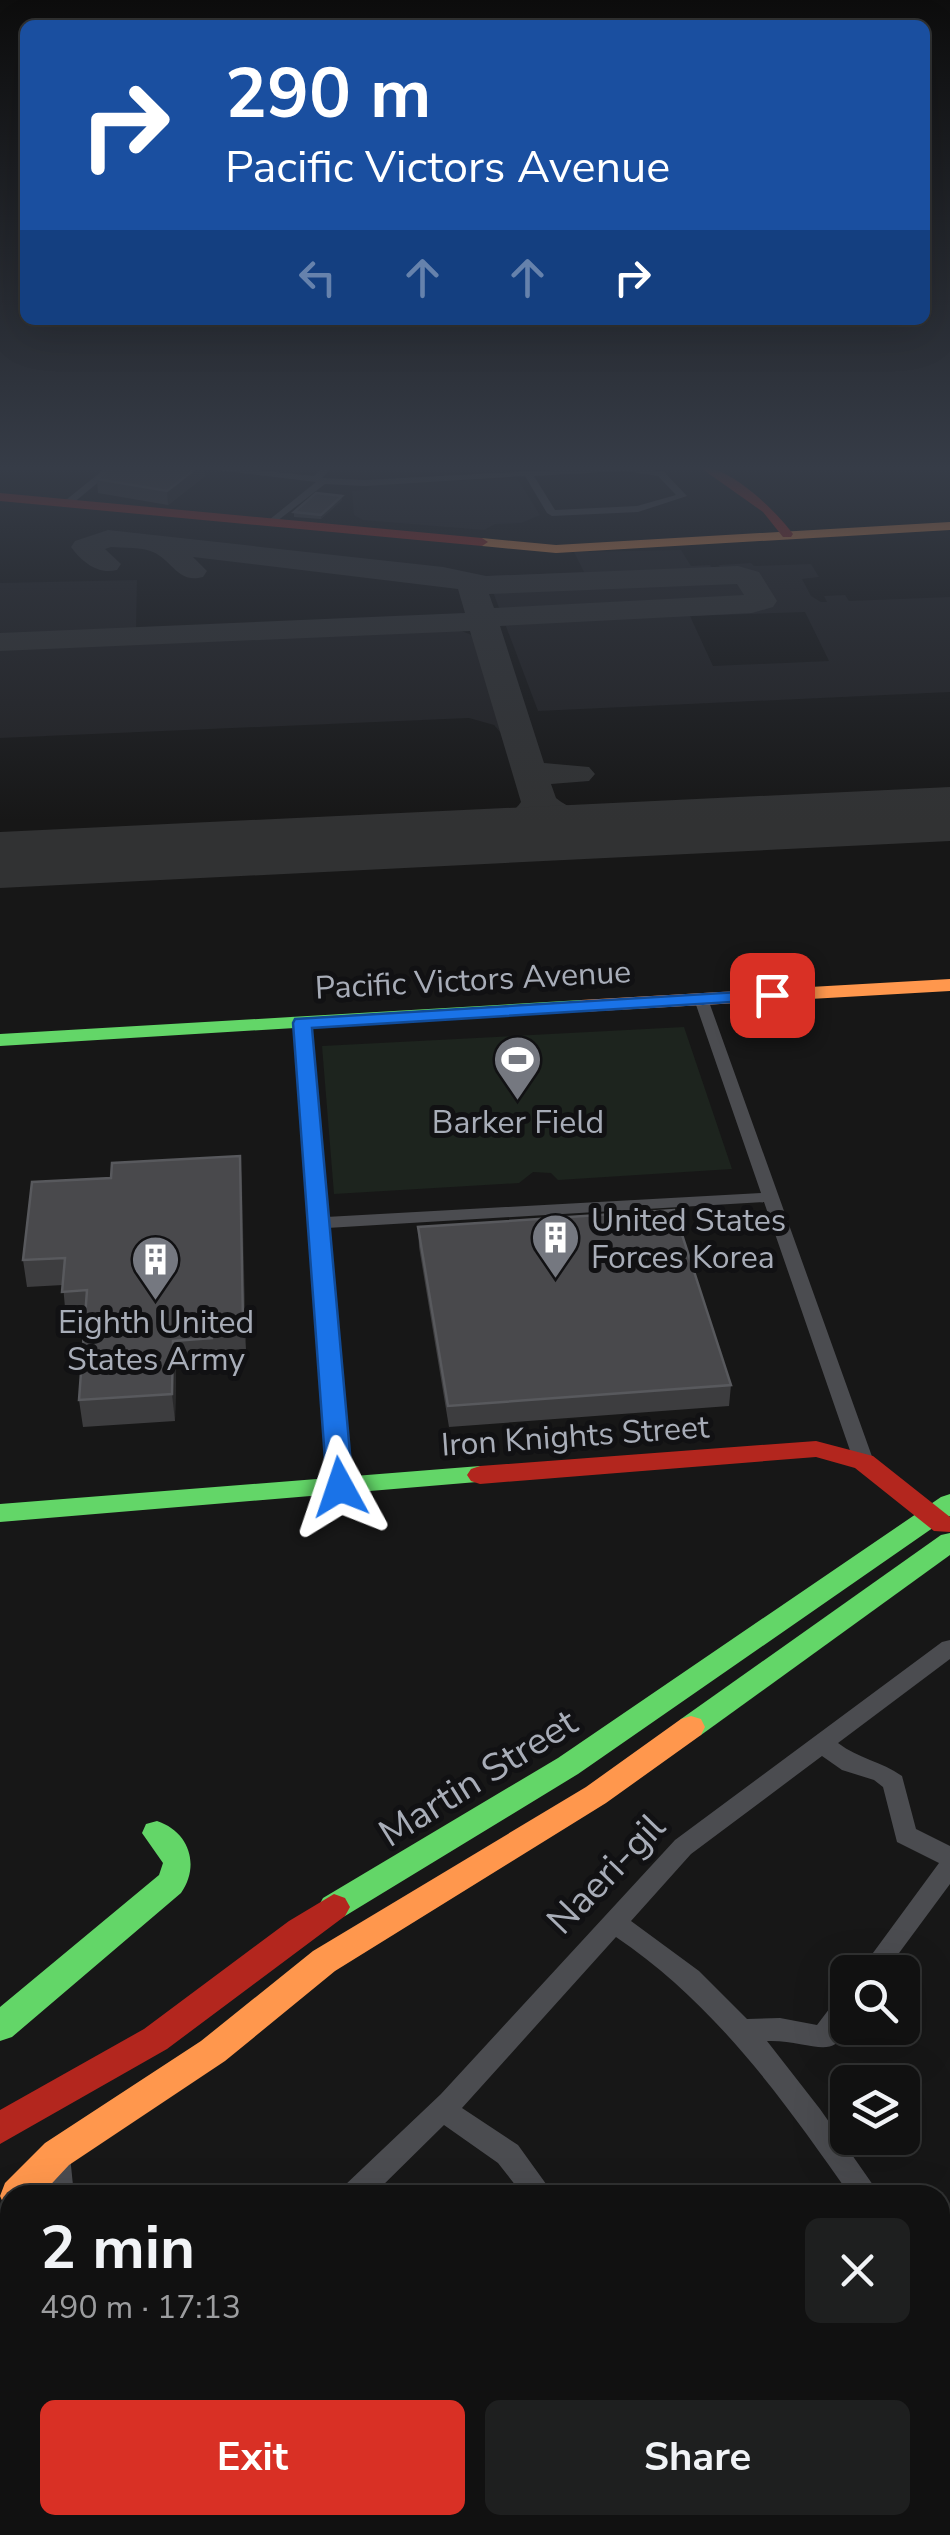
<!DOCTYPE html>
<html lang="en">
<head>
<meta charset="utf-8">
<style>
	:root { --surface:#111; --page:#1e1f1f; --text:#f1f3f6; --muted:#9c9d9f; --line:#303131; --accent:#d93025 }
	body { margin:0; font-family:"Nunito Sans",sans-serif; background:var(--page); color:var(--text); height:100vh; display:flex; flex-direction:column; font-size:38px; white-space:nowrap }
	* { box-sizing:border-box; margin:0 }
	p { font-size:32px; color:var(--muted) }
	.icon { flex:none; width:55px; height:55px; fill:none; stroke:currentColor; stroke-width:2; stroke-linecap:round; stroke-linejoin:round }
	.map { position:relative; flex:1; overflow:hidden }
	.sheet { position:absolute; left:0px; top:2185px; width:950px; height:350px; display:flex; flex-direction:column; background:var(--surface); border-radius:30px 30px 0 0; box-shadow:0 10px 40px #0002,0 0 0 2px var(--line) }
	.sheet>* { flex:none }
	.banner { position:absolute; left:20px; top:20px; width:910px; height:305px; border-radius:15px; box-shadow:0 10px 40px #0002,0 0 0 2px var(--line); background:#1a4fa0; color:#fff; overflow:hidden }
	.controls { position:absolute; left:830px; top:1955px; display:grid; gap:20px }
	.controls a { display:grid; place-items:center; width:90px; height:90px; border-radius:15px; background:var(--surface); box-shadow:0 10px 40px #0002,0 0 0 2px var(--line); font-size:50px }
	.pin { position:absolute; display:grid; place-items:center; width:85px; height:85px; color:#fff; margin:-42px; border-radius:20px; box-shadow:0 5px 15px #0006 }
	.me { position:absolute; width:110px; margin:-55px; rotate:355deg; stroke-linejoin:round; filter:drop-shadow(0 0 8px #0008) }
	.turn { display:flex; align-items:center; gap:35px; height:210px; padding:0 40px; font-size:45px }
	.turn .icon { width:130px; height:130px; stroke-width:2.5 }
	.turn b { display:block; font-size:70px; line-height:85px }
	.lanes { display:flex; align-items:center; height:95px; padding:0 40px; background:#0003; justify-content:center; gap:50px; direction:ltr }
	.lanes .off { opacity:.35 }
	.round { display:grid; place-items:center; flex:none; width:105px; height:105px; border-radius:15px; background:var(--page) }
	.overview { display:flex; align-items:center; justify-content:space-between; height:170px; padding:0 40px }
	h1 { font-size:60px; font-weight:700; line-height:75px }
	.primary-button { display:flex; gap:20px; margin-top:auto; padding:20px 40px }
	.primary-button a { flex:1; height:115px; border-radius:15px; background:var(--accent); color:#fff; font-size:40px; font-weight:700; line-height:115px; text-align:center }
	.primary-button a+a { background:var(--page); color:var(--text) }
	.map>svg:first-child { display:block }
	.built { fill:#212123; fill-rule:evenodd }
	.green { fill:#1d241e }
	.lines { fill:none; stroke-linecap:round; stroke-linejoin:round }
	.taxiway { fill:#313233; fill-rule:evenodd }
	.runway { fill:#313233; fill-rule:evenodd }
	.street { fill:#4b4c50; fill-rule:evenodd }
	.fast { fill:#63d668; fill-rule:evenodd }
	.slow { fill:#ff974d; fill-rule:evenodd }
	.jam { fill:#b3261e; fill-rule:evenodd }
	.wall { fill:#3d3d3f }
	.shaded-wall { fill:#29292a }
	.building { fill:#49494c; stroke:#58595d; stroke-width:2.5 }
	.route { fill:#1a73e8; stroke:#114b97; stroke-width:2.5 }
	.labels { text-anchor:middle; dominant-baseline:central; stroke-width:10; stroke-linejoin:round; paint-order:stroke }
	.street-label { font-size:32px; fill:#a8adb8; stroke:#111113 }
	.poi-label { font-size:32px; fill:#a8adb8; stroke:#111113 }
	.near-street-label { font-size:38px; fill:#a8adb8; stroke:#111113 }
</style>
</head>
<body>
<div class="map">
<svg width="950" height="2535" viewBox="0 0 950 2535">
	<rect width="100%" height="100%" fill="#171717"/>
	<!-- built -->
	<g class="built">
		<path d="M 517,478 L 540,515 L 521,523 L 495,524 L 484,530 L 363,520 L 354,515 L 352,491 L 367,490 L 373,485 Z"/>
		<path d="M 681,550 L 691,566 L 710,565 L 713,569 L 720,568 L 719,565 L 751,563 L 754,566 L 811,564 L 819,577 L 802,579 L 811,596 L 821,602 L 827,602 L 824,596 L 845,595 L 849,601 L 950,597 L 950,692 L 538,711 L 487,576 L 584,572 L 574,552 ZM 805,612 L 829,661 L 713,666 L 690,616 Z"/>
		<path d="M 137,580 L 136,630 L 0,636 L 0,583 Z"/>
		<path d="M 448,626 L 485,640 L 513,731 L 500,732 L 494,725 L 469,718 L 0,738 L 0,645 Z"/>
	</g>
	<!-- green -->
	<path class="green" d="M 684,1027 L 732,1169 L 558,1180 L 551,1173 L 533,1172 L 519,1183 L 334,1194 L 322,1046 Z"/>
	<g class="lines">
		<!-- taxiway -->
		<path class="taxiway" d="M 108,530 L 443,567 L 486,576 L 738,566 L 759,572 L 777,601 L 773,607 L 752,613 L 500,626 L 544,763 L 589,767 L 595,774 L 589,781 L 551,784 L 556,798 C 582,819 612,814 643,821 L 648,829 L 643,837 C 612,845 573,836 544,823 C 523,841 480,852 453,845 L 448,837 L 453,829 C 477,823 506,824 521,802 L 470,631 L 0,651 L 0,633 L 465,613 L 458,589 L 193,557 L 207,571 L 203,577 C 178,584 173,561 153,552 C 143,547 123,548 111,547 L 105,549 L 121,564 L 117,570 C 98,575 82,562 71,547 L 75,541 ZM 737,584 L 744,595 L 494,608 L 489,594 Z"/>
		<!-- runway -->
		<path class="runway" d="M 950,787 L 950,841 L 0,888 L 0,832 Z"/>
		<!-- street -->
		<g class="street">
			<path d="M 108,466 L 118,466 L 72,504 L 66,504 L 66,500 Z"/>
			<path d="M 183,466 L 218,466 L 314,476 L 324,466 L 334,466 L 322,478 L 365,480 L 631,466 L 664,472 L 687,496 L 638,512 L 552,516 L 547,513 L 525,476 L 365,486 L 325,484 L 272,525 L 267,522 L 269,520 L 316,482 ZM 624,471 L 658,476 L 676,495 L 637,506 L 555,510 L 534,476 Z"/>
			<path d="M 701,995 L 708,999 L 874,1462 L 871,1467 L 857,1467 L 854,1462 L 764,1202 L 327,1228 L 350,1487 L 347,1492 L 333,1492 L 330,1487 L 295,1023 L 297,1020 L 307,1020 L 309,1023 L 326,1217 L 761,1193 L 694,999 Z"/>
			<path d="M 950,1640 L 950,1659 L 838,1743 C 859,1759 881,1761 902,1776 L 916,1829 L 950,1846 L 950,1884 L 885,1972 L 859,1972 L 939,1863 L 897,1842 L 883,1787 L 874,1780 L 842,1770 L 822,1756 L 691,1854 L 631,1921 L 699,1971 L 747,2019 L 780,2018 L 817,2025 L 839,1996 L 848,1993 C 848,2075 818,2039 767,2041 L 820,2109 L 880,2195 L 850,2195 C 782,2098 715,2004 616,1937 L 462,2108 L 518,2145 L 554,2195 L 523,2195 L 498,2163 L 444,2125 L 373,2195 L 340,2195 L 344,2186 L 441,2094 L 675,1840 L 942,1642 Z"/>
			<path d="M 57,2144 L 67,2147 L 70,2156 L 74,2195 L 46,2195 L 44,2156 L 47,2147 Z"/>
			<path d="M 940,2305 L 950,2309 L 950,2351 L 940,2347 Z"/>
			<path d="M 10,2375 L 10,2421 L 0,2425 L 0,2379 Z"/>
			<path d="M 10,2510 L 10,2525 L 27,2525 L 23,2535 L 0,2535 L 0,2515 Z"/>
			<path d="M 701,2525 L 732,2525 L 728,2535 L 697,2535 Z"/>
			<path d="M 738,2525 L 803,2525 L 807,2535 L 742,2535 Z"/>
			<path d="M 834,2525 L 865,2525 L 861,2535 L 830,2535 Z"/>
		</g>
		<!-- fast -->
		<g class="fast">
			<path d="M 581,1000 L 590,1006 L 588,1010 L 0,1046 L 0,1034 Z"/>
			<path d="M 480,1466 L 489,1469 L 493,1475 L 489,1481 L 0,1522 L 0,1504 Z"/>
			<path d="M 950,1494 L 950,1516 L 578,1774 L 345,1916 L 334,1920 L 323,1916 L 318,1907 L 323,1898 L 558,1758 L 941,1497 Z"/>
			<path d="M 950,1533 L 950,1555 L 701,1735 L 691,1738 L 681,1735 L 677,1727 L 681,1719 L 941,1535 Z"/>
			<path d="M 157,1821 C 190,1832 200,1866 181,1893 L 12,2037 L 0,2041 L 0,2007 L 159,1875 L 163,1863 L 142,1833 L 146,1824 Z"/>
		</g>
		<!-- slow -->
		<g class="slow">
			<path d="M 950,522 L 950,530 L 556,553 L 482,546 L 476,542 L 482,538 L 556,545 Z"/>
			<path d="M 950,979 L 950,991 L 581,1012 L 572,1006 L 581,1000 Z"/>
			<path d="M 691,1716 L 701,1719 L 705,1727 L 701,1735 L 606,1803 L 335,1971 L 225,2061 L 69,2165 L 41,2195 L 10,2195 L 10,2209 L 5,2207 L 0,2196 L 5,2183 L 45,2143 L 201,2041 L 313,1951 L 586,1787 L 681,1719 Z"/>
		</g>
		<!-- jam -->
		<g class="jam">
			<path d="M 698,466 C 730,466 774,509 793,534 L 791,537 L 783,537 L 763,512 Z"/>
			<path d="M 0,493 L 482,538 L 488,542 L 482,546 L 0,501 Z"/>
			<path d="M 816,1441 L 873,1456 L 950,1517 L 950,1532 L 934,1531 L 855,1468 L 816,1457 L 480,1484 L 471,1481 L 467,1475 L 471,1469 L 480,1466 Z"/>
			<path d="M 334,1894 L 345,1898 L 350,1907 L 345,1916 L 167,2049 L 0,2144 L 0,2110 L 144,2029 L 289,1921 Z"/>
		</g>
	</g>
	<!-- wall -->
	<g class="wall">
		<path d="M 205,476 L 168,505 L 98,493 L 97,479 Z"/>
		<path d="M 342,496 L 342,500 L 321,519 L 294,517 L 294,512 Z"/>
		<path d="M 240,1156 L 246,1349 L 214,1351 L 214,1366 L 176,1368 L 175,1421 L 83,1427 L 79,1400 L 85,1317 L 66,1319 L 63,1285 L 27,1287 L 23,1260 L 111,1178 Z"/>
		<path d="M 418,1227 L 731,1385 L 729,1406 L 449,1427 L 419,1247 Z"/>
	</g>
	<!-- shaded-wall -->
	<g class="shaded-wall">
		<path d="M 199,466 L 204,466 L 205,476 L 168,505 L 167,491 Z"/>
		<path d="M 342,496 L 342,500 L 321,519 L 321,515 Z"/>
		<path d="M 240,1156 L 242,1182 L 246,1349 L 243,1322 Z"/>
		<path d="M 173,1341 L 176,1368 L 175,1421 L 172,1394 Z"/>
	</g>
	<!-- building -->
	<g class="building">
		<path d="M 114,466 L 199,466 L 167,491 L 97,479 Z"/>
		<path d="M 316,493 L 342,496 L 321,515 L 294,512 Z"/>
		<path d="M 240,1156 L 243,1322 L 212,1323 L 212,1338 L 173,1341 L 172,1394 L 79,1400 L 87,1290 L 62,1292 L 65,1258 L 23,1260 L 32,1182 L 111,1178 L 112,1163 Z"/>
		<path d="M 674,1210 L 731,1385 L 448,1406 L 418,1227 Z"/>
	</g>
	<!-- sky -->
	<linearGradient id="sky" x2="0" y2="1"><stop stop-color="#0d0d0d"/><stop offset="0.57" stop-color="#363c47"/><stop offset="1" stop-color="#363c47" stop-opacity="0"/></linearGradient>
	<rect width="950" height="821" fill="url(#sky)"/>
	<!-- route -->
	<path class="route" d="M 772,990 L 782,995 L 779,999 L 312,1028 L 353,1487 L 349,1493 L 331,1493 L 327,1487 L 293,1023 L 295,1019 Z"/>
	<!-- icons -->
	<defs>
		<symbol id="stadium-pin" viewBox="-11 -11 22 30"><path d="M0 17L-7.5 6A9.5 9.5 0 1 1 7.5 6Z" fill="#757880" stroke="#111113"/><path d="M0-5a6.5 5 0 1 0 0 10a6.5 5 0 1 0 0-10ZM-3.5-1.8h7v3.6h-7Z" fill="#fff"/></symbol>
		<symbol id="building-pin" viewBox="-11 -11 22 30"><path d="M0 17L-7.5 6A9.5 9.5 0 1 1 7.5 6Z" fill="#757880" stroke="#111113"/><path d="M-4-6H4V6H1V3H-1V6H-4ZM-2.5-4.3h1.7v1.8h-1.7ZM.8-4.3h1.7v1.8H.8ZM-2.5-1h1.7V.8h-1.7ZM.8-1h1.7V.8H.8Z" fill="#fff"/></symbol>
	</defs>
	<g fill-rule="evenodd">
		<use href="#stadium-pin" x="490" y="1032" width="55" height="75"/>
		<use href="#building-pin" x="528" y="1210" width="55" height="75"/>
		<use href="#building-pin" x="128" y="1232" width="55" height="75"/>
	</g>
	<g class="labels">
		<!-- street labels -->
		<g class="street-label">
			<text transform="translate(473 980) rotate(-3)">Pacific Victors Avenue</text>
			<text transform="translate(575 1436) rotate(-4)">Iron Knights Street</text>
		</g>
		<!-- poi labels -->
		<g class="poi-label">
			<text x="518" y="1122">Barker Field</text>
			<text x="591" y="1220" text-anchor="start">United States<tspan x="591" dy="37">Forces Korea</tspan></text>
			<text x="156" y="1322">Eighth United<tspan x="156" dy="37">States Army</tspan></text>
		</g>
		<!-- near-street labels -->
		<g class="near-street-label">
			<text transform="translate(478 1778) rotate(-32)">Martin Street</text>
			<text transform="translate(606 1874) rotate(-46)">Naeri-gil</text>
		</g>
	</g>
</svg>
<div class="controls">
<a><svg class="icon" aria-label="search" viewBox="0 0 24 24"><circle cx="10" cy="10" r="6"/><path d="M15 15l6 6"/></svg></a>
<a><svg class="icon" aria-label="layers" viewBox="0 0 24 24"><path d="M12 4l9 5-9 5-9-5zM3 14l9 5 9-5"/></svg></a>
</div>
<div class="pin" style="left:772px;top:995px;background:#d93025"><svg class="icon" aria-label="arrive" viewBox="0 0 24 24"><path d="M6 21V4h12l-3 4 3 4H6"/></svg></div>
<svg class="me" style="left:340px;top:1487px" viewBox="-20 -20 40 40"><path d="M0-17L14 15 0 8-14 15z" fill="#1a73e8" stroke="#fff" stroke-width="4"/></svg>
<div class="banner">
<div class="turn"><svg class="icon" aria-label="right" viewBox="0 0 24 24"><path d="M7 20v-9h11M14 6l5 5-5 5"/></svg><div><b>290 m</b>Pacific Victors Avenue</div></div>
<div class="lanes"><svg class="icon off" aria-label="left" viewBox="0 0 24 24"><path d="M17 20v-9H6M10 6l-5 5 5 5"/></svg><svg class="icon off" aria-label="ahead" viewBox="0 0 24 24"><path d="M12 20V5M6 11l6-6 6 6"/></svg><svg class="icon off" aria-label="ahead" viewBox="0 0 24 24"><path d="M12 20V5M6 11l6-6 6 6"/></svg><svg class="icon" aria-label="right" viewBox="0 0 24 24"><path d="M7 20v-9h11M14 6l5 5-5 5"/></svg></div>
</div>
<section class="sheet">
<div class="overview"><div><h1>2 min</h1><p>490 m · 17:13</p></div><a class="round"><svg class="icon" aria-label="close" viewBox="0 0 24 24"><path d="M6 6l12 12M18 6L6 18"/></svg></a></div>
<div class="primary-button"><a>Exit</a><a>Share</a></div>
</section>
</div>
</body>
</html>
